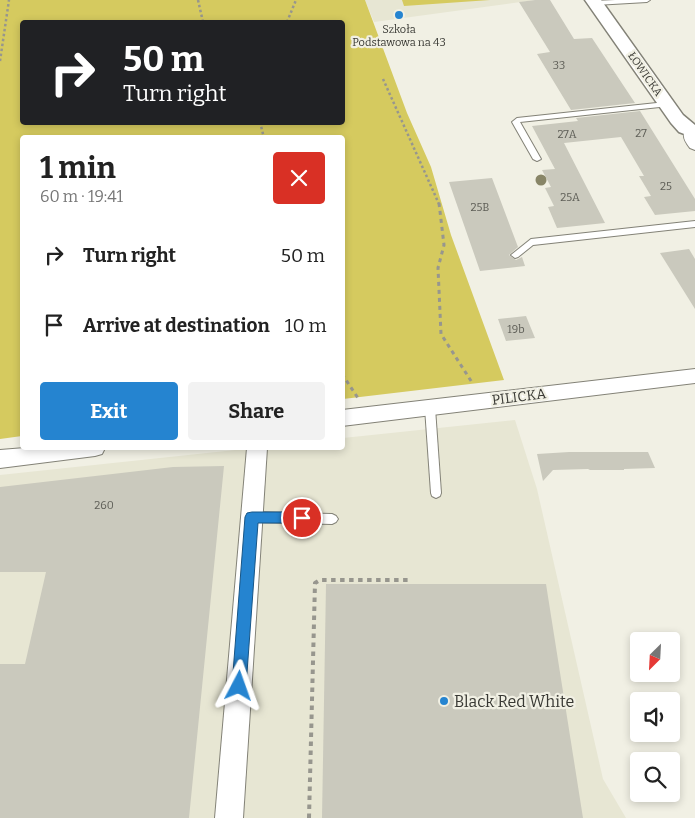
<!DOCTYPE html>
<html lang="en">
<head>
<meta charset="utf-8">
<style>
	:root { --surface:#fff; --page:#f2f2f2; --text:#222; --muted:#767676; --accent:#2584d0 }
	body { margin:0; font-family:Bitter,serif; background:var(--page); color:var(--text); height:100vh; display:flex; flex-direction:column; font-size:19px; white-space:nowrap }
	* { box-sizing:border-box; margin:0 }
	p { font-size:16px; color:var(--muted) }
	.icon { flex:none; width:28px; height:28px; fill:none; stroke:currentColor; stroke-width:2; stroke-linecap:round; stroke-linejoin:round }
	.map { position:relative; flex:1; overflow:hidden }
	.details { position:absolute; left:20px; top:135px; width:325px; height:315px; display:flex; flex-direction:column; background:var(--surface); border-radius:5px; box-shadow:0 2px 8px #0003 }
	.details>* { flex:none }
	.banner { position:absolute; left:20px; top:20px; width:325px; height:105px; border-radius:5px; box-shadow:0 2px 8px #0003; background:#202124; color:#fff; overflow:hidden }
	.needle { width:32px; rotate:204deg }
	.tools { position:absolute; left:630px; top:632px; display:grid; gap:10px }
	.tools a { display:grid; place-items:center; width:50px; height:50px; border-radius:5px; background:var(--surface); box-shadow:0 2px 8px #0003; font-size:25px }
	.pin { position:absolute; display:grid; place-items:center; width:42px; height:42px; color:#fff; margin:-21px; border:2px solid #fff; border-radius:50%; box-shadow:0 1px 5px #0007 }
	.me { position:absolute; width:55px; margin:-28px; rotate:4deg; stroke-linejoin:round; filter:drop-shadow(0 0 4px #0008) }
	.turn { display:flex; align-items:center; gap:18px; height:105px; padding:0 20px; font-size:22px }
	.turn .icon { width:65px; height:65px; stroke-width:2.5 }
	.turn b { display:block; font-size:35px; line-height:42px }
	.round { display:grid; place-items:center; flex:none; width:52px; height:52px; border-radius:5px; background:var(--page) }
	.headline { display:flex; align-items:center; justify-content:space-between; height:85px; padding:0 20px }
	h1 { font-size:30px; font-weight:700; line-height:38px }
	.primary-button { display:flex; gap:10px; margin-top:auto; padding:10px 20px }
	.primary-button a { flex:1; height:58px; border-radius:5px; background:var(--accent); color:#fff; font-size:20px; font-weight:700; line-height:58px; text-align:center }
	.primary-button a+a { background:var(--page); color:var(--text) }
	ul { padding:0; list-style:none }
	li { display:flex; align-items:center; gap:15px; height:70px; padding:0 20px }
	li div { flex:1 }
	li b { display:block; font-size:19px }
	li em { font-style:normal }
	.map>svg:first-child { display:block }
	.built { fill:#e7e6d3 }
	.green { fill:#d5ca5f; fill-rule:evenodd }
	.building { fill:#cac9bd }
	.lines { fill:none; stroke-linecap:round; stroke-linejoin:round }
	.service-casing { stroke:#838277; stroke-width:2 }
	.minor-casing { stroke:#838277; stroke-width:2 }
	.tertiary-casing { stroke:#838277; stroke-width:3 }
	.path-far2 { stroke:#97968e; stroke-width:2.5; stroke-dasharray:2.5 2.5; stroke-linecap:butt }
	.path-far1 { stroke:#97968e; stroke-width:3; stroke-dasharray:4 4; stroke-linecap:butt }
	.path { stroke:#97968e; stroke-width:4; stroke-dasharray:4.5 4.5; stroke-linecap:butt }
	.service { fill:#fff; fill-rule:evenodd }
	.minor { fill:#fff; fill-rule:evenodd }
	.tertiary { fill:#fff; fill-rule:evenodd }
	.tree { fill:#888567 }
	.route { fill:#2584d0; stroke:#185687 }
	.poi-dot { fill:#2584d0; stroke:#f1f0e4; stroke-width:2 }
	.labels { text-anchor:middle; dominant-baseline:central; stroke-width:4.5; stroke-linejoin:round; paint-order:stroke }
	.far-poi-label { font-size:11px; fill:#393934; stroke:#f1f0e4 }
	.number-label { font-size:11px; fill:#5d5d56 }
	.far-street-label { font-size:11px; fill:#393934; stroke:#f1f0e4 }
	.street-label { font-size:14px; fill:#393934; stroke:#f1f0e4 }
	.near-poi-label { font-size:16px; fill:#393934; stroke:#f1f0e4; text-anchor:start }
</style>
</head>
<body>
<div class="map">
<svg width="695" height="818" viewBox="0 0 695 818">
	<rect width="100%" height="100%" fill="#f1f0e4"/>
	<!-- built -->
	<g class="built">
		<path d="M 365,0 L 535,0 L 374,22 Z"/>
		<path d="M 515,420 L 537,489 L 603,779 L 626,818 L 0,818 L 0,475 L 254,448 L 342,448 L 343,438 Z"/>
	</g>
	<!-- green -->
	<g class="green">
		<path d="M 0,0 L 365,0 L 407,113 L 431,167 L 451,235 L 504,380 L 343,399 L 342,138 L 22,138 L 22,436 L 0,439 ZM 22,22 L 342,22 L 342,122 L 22,122 Z"/>
		<path d="M 402,0 L 490,0 L 404,6 Z"/>
	</g>
	<!-- building -->
	<g class="building">
		<path d="M 535,0 L 550,0 L 574,39 L 592,38 L 635,103 L 571,110 L 537,54 L 550,52 L 519,2 Z"/>
		<path d="M 640,111 L 695,199 L 695,211 L 655,215 L 644,197 L 651,196 L 639,176 L 644,176 L 621,137 L 564,143 L 605,223 L 557,228 L 548,207 L 554,206 L 545,188 L 551,187 L 542,170 L 555,169 L 532,126 L 578,121 L 576,118 Z"/>
		<path d="M 492,178 L 518,247 L 509,255 L 516,260 L 522,257 L 525,266 L 480,271 L 449,182 Z"/>
		<path d="M 689,249 L 695,259 L 695,309 L 660,253 Z"/>
		<path d="M 526,316 L 535,338 L 506,341 L 498,319 Z"/>
		<path d="M 569,452 L 648,452 L 655,468 L 624,469 L 624,470 L 590,470 L 588,469 L 553,470 L 543,481 L 537,454 Z"/>
		<path d="M 224,466 L 189,818 L 0,818 L 0,664 L 25,664 L 46,572 L 0,572 L 0,487 L 173,467 Z"/>
		<path d="M 326,584 L 546,584 L 583,818 L 322,818 Z"/>
	</g>
	<g class="lines">
		<defs>
			<g id="service">
				<path d="M 615,0 L 650,0 L 647,2 L 595,5 L 592,3 L 595,1 Z"/>
				<path d="M 666,102 L 669,102 L 669,106 L 520,122 L 541,159 L 537,161 L 533,159 L 512,122 L 517,118 Z"/>
				<path d="M 695,221 L 695,227 L 533,245 L 518,257 L 515,258 L 511,255 L 531,239 Z"/>
				<path d="M 430,404 L 434,405 L 435,408 L 441,493 L 440,496 L 436,498 L 432,496 L 431,493 L 425,408 L 426,405 Z"/>
				<path d="M 252,512 L 332,514 L 336,516 L 338,519 L 336,522 L 332,524 L 252,522 L 248,520 L 246,517 L 248,514 Z"/>
			</g>
			<g id="minor">
				<path d="M 691,127 L 695,128 L 695,150 L 690,148 C 685,142 681,135 686,128 Z"/>
				<path d="M 695,369 L 695,383 L 342,426 L 342,410 Z"/>
				<path d="M 25,448 L 105,448 L 102,454 L 95,456 L 0,468 L 0,450 Z"/>
				<path d="M 247,448 L 267,448 L 243,818 L 215,818 Z"/>
			</g>
			<path id="tertiary" d="M 585,0 L 601,0 L 683,115 L 695,125 L 695,138 L 679,132 L 671,123 Z"/>
		</defs>
		<!-- service casing -->
		<use href="#service" class="service-casing"/>
		<!-- minor casing -->
		<use href="#minor" class="minor-casing"/>
		<!-- tertiary casing -->
		<use href="#tertiary" class="tertiary-casing"/>
		<!-- path-far2 -->
		<g class="path-far2">
			<path d="M 198,0 L 203,22"/>
			<path d="M 287,22 L 296,0"/>
			<path d="M 0,61 L 9,0"/>
			<path d="M 383,79 L 439,204"/>
			<path d="M 260,122 L 264,138"/>
		</g>
		<!-- path-far1 -->
		<g class="path-far1">
			<path d="M 439,203 L 444,245 L 438,268 L 441,334 L 473,384"/>
			<path d="M 342,374 L 358,398"/>
		</g>
		<!-- path -->
		<path class="path" d="M 309,818 L 315,583 L 320,580 L 408,580"/>
		<!-- service -->
		<use href="#service" class="service"/>
		<!-- minor -->
		<use href="#minor" class="minor"/>
		<!-- tertiary -->
		<use href="#tertiary" class="tertiary"/>
	</g>
	<!-- trees -->
	<circle class="tree" cx="541" cy="180" r="5.5"/>
	<!-- route -->
	<path class="route" d="M 252,512 L 302,512 L 307,514 L 309,518 L 307,521 L 302,523 L 258,523 L 246,686 L 244,691 L 239,693 L 234,691 L 232,686 L 245,517 L 247,513 Z"/>
	<!-- markers -->
	<g class="poi-dot">
		<circle cx="399" cy="15" r="5"/>
		<circle cx="444" cy="701" r="5"/>
	</g>
	<g class="labels">
		<!-- far-poi labels -->
		<g class="far-poi-label">
			<text x="399" y="29">Szkoła<tspan x="399" dy="13">Podstawowa na 43</tspan></text>
		</g>
		<!-- number labels -->
		<g class="number-label">
			<text x="559" y="65">33</text>
			<text x="641" y="133">27</text>
			<text x="567" y="134">27A</text>
			<text x="666" y="186">25</text>
			<text x="570" y="197">25A</text>
			<text x="480" y="207">25B</text>
			<text x="516" y="329">19b</text>
			<text x="104" y="505">260</text>
		</g>
		<!-- far-street labels -->
		<g class="far-street-label">
			<text transform="translate(645 74) rotate(55)">ŁOWICKA</text>
		</g>
		<!-- street labels -->
		<g class="street-label">
			<text transform="translate(519 397) rotate(-7)">PILICKA</text>
		</g>
		<!-- near-poi labels -->
		<g class="near-poi-label">
			<text x="454" y="701">Black Red White</text>
		</g>
	</g>
</svg>
<div class="tools">
<a><svg class="needle" viewBox="-14 -14 28 28"><path d="M0-13l5 13h-10z" fill="#e53935"/><path d="M0 13l5-13h-10z" fill="#767676"/></svg></a>
<a><svg class="icon" aria-label="sound" viewBox="0 0 24 24"><path d="M4 9h4l5-4v14l-5-4H4zM17 9q2 3 0 6"/></svg></a>
<a><svg class="icon" aria-label="search" viewBox="0 0 24 24"><circle cx="10" cy="10" r="6"/><path d="M15 15l6 6"/></svg></a>
</div>
<div class="pin" style="left:302px;top:518px;background:#d93025"><svg class="icon" aria-label="arrive" viewBox="0 0 24 24"><path d="M6 21V4h12l-3 4 3 4H6"/></svg></div>
<svg class="me" style="left:239px;top:686px" viewBox="-20 -20 40 40"><path d="M0-17L14 15 0 8-14 15z" fill="#2584d0" stroke="#fff" stroke-width="4"/></svg>
<div class="banner">
<div class="turn"><svg class="icon" aria-label="right" viewBox="0 0 24 24"><path d="M7 20v-9h11M14 6l5 5-5 5"/></svg><div><b>50 m</b>Turn right</div></div>
</div>
<section class="details">
<div class="headline"><div><h1>1 min</h1><p>60 m · 19:41</p></div><a class="round" style="background:#d93025;color:#fff"><svg class="icon" aria-label="close" viewBox="0 0 24 24"><path d="M6 6l12 12M18 6L6 18"/></svg></a></div>
<ul>
<li><svg class="icon" aria-label="right" viewBox="0 0 24 24"><path d="M7 20v-9h11M14 6l5 5-5 5"/></svg><div><b>Turn right</b></div><em>50 m</em></li>
<li><svg class="icon" aria-label="arrive" viewBox="0 0 24 24"><path d="M6 21V4h12l-3 4 3 4H6"/></svg><div><b>Arrive at destination</b></div><em>10 m</em></li>
</ul>
<div class="primary-button"><a>Exit</a><a>Share</a></div>
</section>
</div>
</body>
</html>
